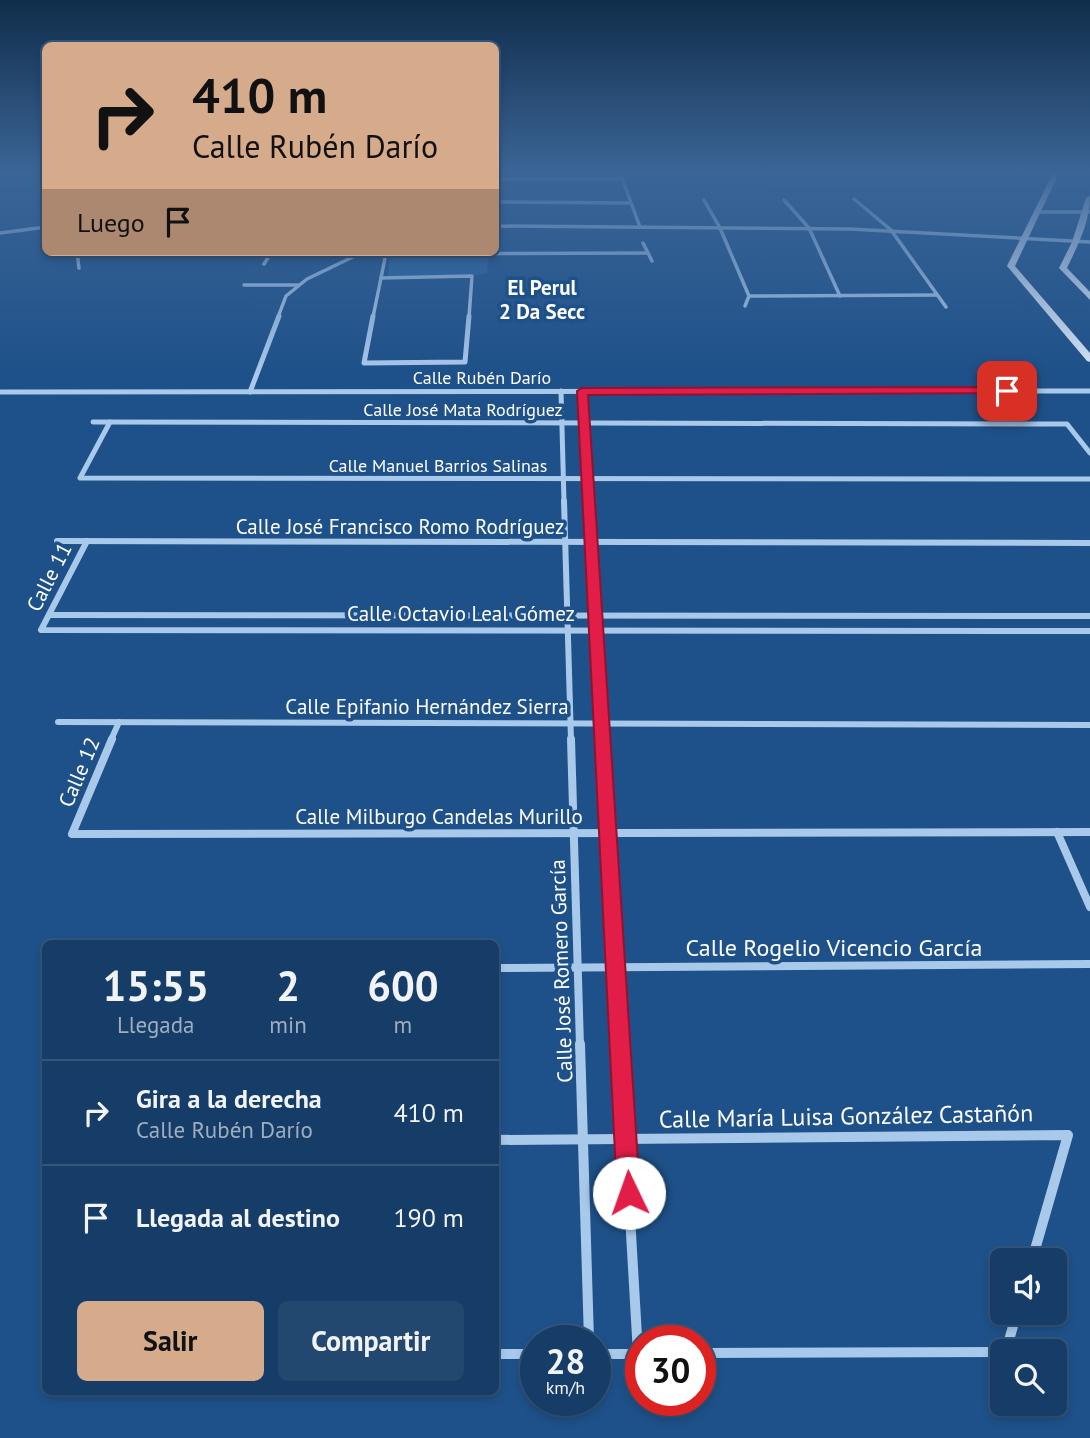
<!DOCTYPE html>
<html lang="es">
<head>
<meta charset="utf-8">
<style>
	:root { --surface:#163d67; --page:#234870; --text:#f1f3f6; --muted:#9eaec0; --line:#35567b; --accent:#d6ab8b }
	body { margin:0; font-family:"PT Sans",sans-serif; background:var(--page); color:var(--text); height:100vh; display:flex; flex-direction:column; font-size:26px; white-space:nowrap }
	* { box-sizing:border-box; margin:0 }
	p { font-size:23px; color:var(--muted) }
	.icon { flex:none; width:38px; height:38px; fill:none; stroke:currentColor; stroke-width:2; stroke-linecap:round; stroke-linejoin:round }
	.map { position:relative; flex:1; overflow:hidden }
	.sheet { position:absolute; left:42px; top:940px; width:457px; height:455px; display:flex; flex-direction:column; background:var(--surface); border-radius:10px; box-shadow:0 4px 10px #0003,0 0 0 2px var(--line) }
	.sheet>* { flex:none }
	.top-card { position:absolute; left:42px; top:42px; width:457px; height:214px; border-radius:10px; box-shadow:0 4px 10px #0003,0 0 0 2px var(--line); background:#d6ab8b; color:#111; overflow:hidden }
	.fabs { position:absolute; left:990px; top:1248px; display:grid; gap:14px }
	.fabs a { display:grid; place-items:center; width:77px; height:77px; border-radius:10px; background:var(--surface); box-shadow:0 4px 10px #0003,0 0 0 2px var(--line); font-size:35px }
	.speed { position:absolute; left:520px; top:1325px; display:flex; gap:14px; font-size:35px; font-weight:700; text-align:center }
	.speed>* { display:grid; place-content:center; width:91px; height:91px; border-radius:50%; background:var(--surface); box-shadow:0 4px 10px #0003,0 0 0 2px var(--line); line-height:1 }
	.speed small { font-size:18px; font-weight:400 }
	.speed .limit { border:10px solid #d22; background:#fff; color:#111 }
	.pin { position:absolute; display:grid; place-items:center; width:60px; height:60px; color:#fff; margin:-30px; border-radius:14px; box-shadow:0 4px 10px #0006 }
	.me { position:absolute; width:77px; margin:-38px; rotate:357deg; stroke-linejoin:round; filter:drop-shadow(0 0 5px #0008) }
	.turn { display:flex; align-items:center; gap:24px; height:147px; padding:0 35px; font-size:32px }
	.turn .icon { width:91px; height:91px; stroke-width:2.5 }
	.turn b { display:block; font-size:49px; line-height:60px }
	.then { display:flex; align-items:center; height:66px; padding:0 35px; background:#0003; gap:14px; font-size:26px }
	.eta { display:flex; justify-content:space-evenly; align-items:center; height:119px; text-align:center }
	.eta b { font-size:42px; font-weight:700; line-height:49px }
	.cta { display:flex; gap:14px; margin-top:auto; padding:14px 35px }
	.cta a { flex:1; height:80px; border-radius:10px; background:var(--accent); color:#111; font-size:28px; font-weight:700; line-height:80px; text-align:center }
	.cta a+a { background:var(--page); color:var(--text) }
	ul { padding:0; list-style:none }
	li { display:flex; align-items:center; gap:21px; height:105px; padding:0 35px; border-top:2px solid var(--line) }
	li div { flex:1 }
	li b { display:block; font-size:26px }
	li em { font-style:normal }
	.map>svg:first-child { display:block }
	.green { fill:#2863a1 }
	.lines { fill:none; stroke-linecap:round; stroke-linejoin:round }
	.street-far4 { stroke:#a9c9eb; stroke-width:3.5 }
	.street-far3 { stroke:#a9c9eb; stroke-width:5 }
	.street-far2 { stroke:#a9c9eb; stroke-width:6 }
	.street-far1 { stroke:#a9c9eb; stroke-width:8 }
	.street { stroke:#a9c9eb; stroke-width:10 }
	.secondary { fill:#d5e5f8; fill-rule:evenodd }
	.route { fill:#e11d48; stroke:#92132f; stroke-width:2 }
	.labels { text-anchor:middle; dominant-baseline:central; stroke-width:7; stroke-linejoin:round; paint-order:stroke }
	.far-street-label { font-size:18px; fill:#fff; stroke:#1e5189 }
	.far-quarter-label { font-size:21px; font-weight:bold; fill:#fff; stroke:#1e5189 }
	.street-label { font-size:21px; fill:#fff; stroke:#1e5189 }
	.near-street-label { font-size:24px; fill:#fff; stroke:#1e5189 }
</style>
</head>
<body>
<div class="map">
<svg width="1090" height="1438" viewBox="0 0 1090 1438">
	<rect width="100%" height="100%" fill="#1e5189"/>
	<!-- green -->
	<path class="green" d="M 489,254 L 487,273 L 479,275 L 388,277 L 390,255 Z"/>
	<g class="lines">
		<!-- street-far4 -->
		<g class="street-far4">
			<path d="M 620,173 L 640,227"/>
			<path d="M 495,179 L 622,179"/>
			<path d="M 854,199 L 891,230 L 946,307"/>
			<path d="M 704,200 L 720,228 L 749,296"/>
			<path d="M 784,200 L 809,228 L 840,296"/>
			<path d="M 495,202 L 631,203"/>
			<path d="M 1036,212 L 1090,212"/>
			<path d="M 495,226 L 850,229 L 1090,242"/>
			<path d="M 0,233 L 46,227"/>
			<path d="M 643,243 L 652,261"/>
			<path d="M 77,252 L 79,268"/>
			<path d="M 78,256 L 270,254"/>
			<path d="M 264,264 L 271,253"/>
			<path d="M 381,278 L 386,253"/>
			<path d="M 381,278 L 472,276 L 469,317"/>
			<path d="M 244,285 L 298,285"/>
			<path d="M 749,296 L 937,295"/>
			<path d="M 745,306 L 749,296"/>
			<path d="M 278,317 L 286,296 L 307,279 L 359,254 L 648,253"/>
			<path d="M 373,317 L 381,278"/>
		</g>
		<!-- street-far3 -->
		<g class="street-far3">
			<path d="M 373,316 L 364,363 L 465,362 L 469,316"/>
			<path d="M 561,391 L 564,502"/>
			<path d="M 582,391 L 588,502"/>
			<path d="M 0,392 L 1090,391"/>
			<path d="M 250,392 L 279,316"/>
			<path d="M 93,422 L 1067,424 L 1090,453"/>
			<path d="M 110,422 L 80,478 L 1090,479"/>
		</g>
		<!-- street-far2 -->
		<g class="street-far2">
			<path d="M 564,501 L 571,740"/>
			<path d="M 588,501 L 602,740"/>
			<path d="M 57,541 L 1090,543"/>
			<path d="M 87,541 L 41,630 L 1090,631"/>
			<path d="M 49,615 L 1090,616"/>
			<path d="M 58,722 L 1090,725"/>
			<path d="M 111,740 L 119,722"/>
		</g>
		<!-- street-far1 -->
		<g class="street-far1">
			<path d="M 112,739 L 72,834 L 1090,832"/>
			<path d="M 571,739 L 580,1046"/>
			<path d="M 602,739 L 620,1046"/>
			<path d="M 1057,832 L 1090,907"/>
			<path d="M 495,968 L 1090,964"/>
		</g>
		<!-- street -->
		<g class="street">
			<path d="M 580,1044 L 589,1340"/>
			<path d="M 620,1044 L 638,1354"/>
			<path d="M 495,1140 L 1068,1135 L 1032,1260"/>
			<path d="M 1006,1351 L 1017,1312"/>
			<path d="M 700,1353 L 1003,1352"/>
			<path d="M 495,1354 L 536,1354"/>
			<path d="M 595,1354 L 640,1354"/>
		</g>
		<!-- secondary -->
		<g class="secondary">
			<path d="M 1053,173 L 1059,173 L 1015,266 L 1090,353 L 1090,362 L 1087,361 L 1007,266 Z"/>
			<path d="M 1090,196 C 1090,222 1078,245 1067,268 L 1090,292 L 1090,300 L 1059,268 L 1072,242 L 1086,198 Z"/>
		</g>
	</g>
	<!-- sky -->
	<linearGradient id="sky" x2="0" y2="1"><stop stop-color="#102d4b"/><stop offset="0.46" stop-color="#3b6597"/><stop offset="1" stop-color="#3b6597" stop-opacity="0"/></linearGradient>
	<rect width="1090" height="374" fill="url(#sky)"/>
	<!-- route -->
	<path class="route" d="M 1007,387 L 1011,388 L 1011,393 L 588,395 L 640,1193 L 637,1200 L 629,1203 L 621,1200 L 617,1193 L 577,391 L 582,388 Z"/>
	<g class="labels">
		<!-- far-street labels -->
		<g class="far-street-label">
			<text x="482" y="377">Calle Rubén Darío</text>
			<text x="463" y="409">Calle José Mata Rodríguez</text>
			<text x="438" y="465">Calle Manuel Barrios Salinas</text>
		</g>
		<!-- far-quarter labels -->
		<g class="far-quarter-label">
			<text x="542" y="287">El Perul<tspan x="542" dy="24">2 Da Secc</tspan></text>
		</g>
		<!-- street labels -->
		<g class="street-label">
			<text x="400" y="526">Calle José Francisco Romo Rodríguez</text>
			<text transform="translate(49 577) rotate(-63)">Calle 11</text>
			<text x="461" y="613">Calle Octavio Leal Gómez</text>
			<text x="427" y="706">Calle Epifanio Hernández Sierra</text>
			<text transform="translate(79 772) rotate(-67)">Calle 12</text>
			<text x="439" y="816">Calle Milburgo Candelas Murillo</text>
			<text transform="translate(561 971) rotate(-92)">Calle José Romero García</text>
		</g>
		<!-- near-street labels -->
		<g class="near-street-label">
			<text x="834" y="947">Calle Rogelio Vicencio García</text>
			<text transform="translate(846 1116) rotate(-1)">Calle María Luisa González Castañón</text>
		</g>
	</g>
</svg>
<div class="fabs">
<a><svg class="icon" aria-label="sound" viewBox="0 0 24 24"><path d="M4 9h4l5-4v14l-5-4H4zM17 9q2 3 0 6"/></svg></a>
<a><svg class="icon" aria-label="search" viewBox="0 0 24 24"><circle cx="10" cy="10" r="6"/><path d="M15 15l6 6"/></svg></a>
</div>
<div class="speed"><div>28<small>km/h</small></div><div class="limit">30</div></div>
<div class="pin" style="left:1007px;top:391px;background:#d93025"><svg class="icon" aria-label="arrive" viewBox="0 0 24 24"><path d="M6 21V4h12l-3 4 3 4H6"/></svg></div>
<svg class="me" style="left:629px;top:1193px" viewBox="-20 -20 40 40"><circle r="19" fill="#fff"/><path d="M0-13L10 11 0 6-10 11z" fill="#e11d48"/></svg>
<div class="top-card">
<div class="turn"><svg class="icon" aria-label="right" viewBox="0 0 24 24"><path d="M7 20v-9h11M14 6l5 5-5 5"/></svg><div><b>410 m</b>Calle Rubén Darío</div></div>
<div class="then">Luego<svg class="icon" aria-label="arrive" viewBox="0 0 24 24"><path d="M6 21V4h12l-3 4 3 4H6"/></svg></div>
</div>
<section class="sheet">
<div class="eta">
<div><b>15:55</b><p>Llegada</p></div>
<div><b>2</b><p>min</p></div>
<div><b>600</b><p>m</p></div>
</div>
<ul>
<li><svg class="icon" aria-label="right" viewBox="0 0 24 24"><path d="M7 20v-9h11M14 6l5 5-5 5"/></svg><div><b>Gira a la derecha</b><p>Calle Rubén Darío</p></div><em>410 m</em></li>
<li><svg class="icon" aria-label="arrive" viewBox="0 0 24 24"><path d="M6 21V4h12l-3 4 3 4H6"/></svg><div><b>Llegada al destino</b></div><em>190 m</em></li>
</ul>
<div class="cta"><a>Salir</a><a>Compartir</a></div>
</section>
</div>
</body>
</html>
